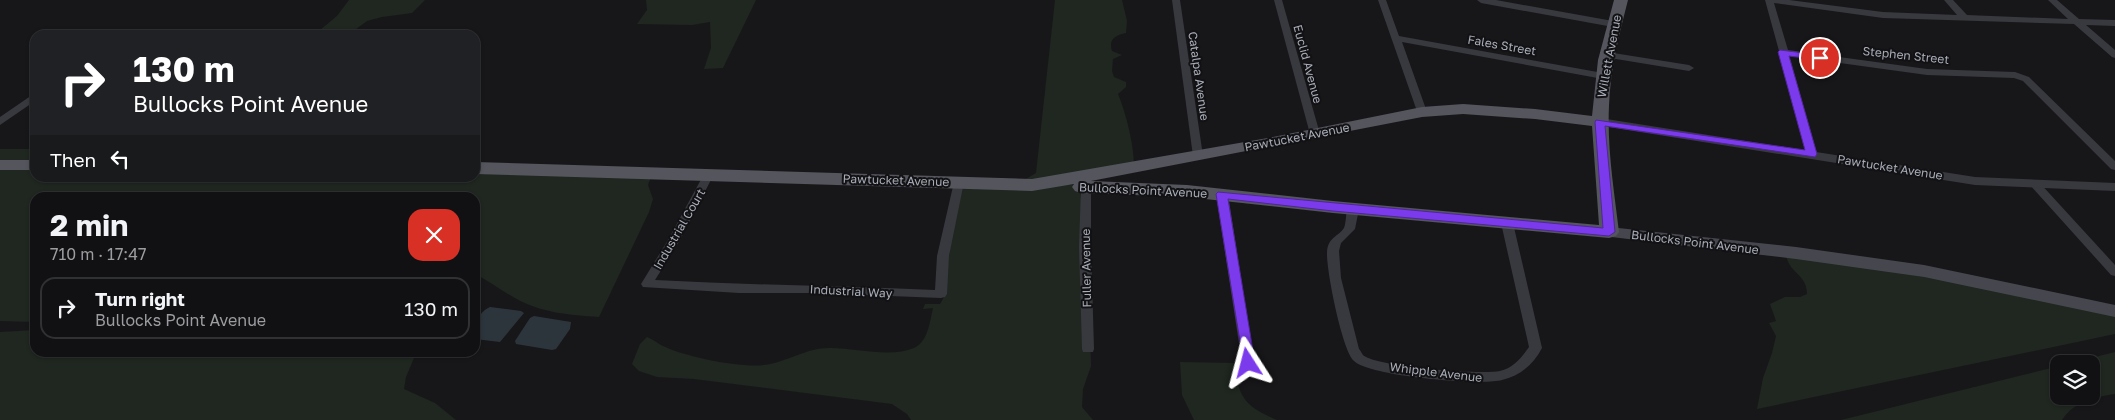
<!DOCTYPE html>
<html lang="en">
<head>
<meta charset="utf-8">
<style>
	:root { --surface:#111113; --page:#1e1f21; --text:#f1f3f6; --muted:#9c9da0; --line:#303133 }
	body { margin:0; font-family:"Golos Text",sans-serif; background:var(--page); color:var(--text); height:100vh; display:flex; flex-direction:column; font-size:19px; white-space:nowrap }
	* { box-sizing:border-box; margin:0 }
	p { font-size:16px; color:var(--muted) }
	.icon { flex:none; width:28px; height:28px; fill:none; stroke:currentColor; stroke-width:2; stroke-linecap:round; stroke-linejoin:round }
	.map { position:relative; flex:1; overflow:hidden }
	.details { position:absolute; left:30px; top:192px; width:450px; height:165px; display:flex; flex-direction:column; background:var(--surface); border-radius:15px; box-shadow:0 1px 4px #0004,0 0 0 1px var(--line) }
	.details>* { flex:none }
	.guide { position:absolute; left:30px; top:30px; width:450px; height:152px; border-radius:15px; box-shadow:0 1px 4px #0004,0 0 0 1px var(--line); background:#202124; color:#fff; overflow:hidden }
	.controls { position:absolute; left:2050px; top:355px; display:grid; gap:10px }
	.controls a { display:grid; place-items:center; width:50px; height:50px; border-radius:10px; background:var(--surface); box-shadow:0 1px 4px #0004,0 0 0 1px var(--line); font-size:25px }
	.pin { position:absolute; display:grid; place-items:center; width:42px; height:42px; color:#fff; margin:-21px; border:2px solid #fff; border-radius:50%; box-shadow:0 1px 5px #0007 }
	.me { position:absolute; width:55px; margin:-28px; rotate:351deg; stroke-linejoin:round; filter:drop-shadow(0 0 4px #0008) }
	.turn { display:flex; align-items:center; gap:18px; height:105px; padding:0 20px; font-size:22px }
	.turn .icon { width:65px; height:65px; stroke-width:2.5 }
	.turn b { display:block; font-size:35px; line-height:42px }
	.then { display:flex; align-items:center; height:48px; padding:0 20px; background:#0003; gap:10px; font-size:19px }
	.round { display:grid; place-items:center; flex:none; width:52px; height:52px; border-radius:15px; background:var(--page) }
	.summary { display:flex; align-items:center; justify-content:space-between; height:85px; padding:0 20px }
	h1 { font-size:30px; font-weight:700; line-height:38px }
	ul { padding:0; list-style:none }
	li { display:flex; align-items:center; gap:15px; height:62px; margin:0 10px 8px; padding:0 10px; border:2px solid var(--line); border-radius:15px }
	li div { flex:1 }
	li b { display:block; font-size:19px }
	li em { font-style:normal }
	.map>svg:first-child { display:block }
	.green { fill:#1f2720 }
	.water { fill:#2d353c }
	.lines { fill:none; stroke-linecap:round; stroke-linejoin:round }
	.minor { fill:#38393e; fill-rule:evenodd }
	.tertiary { fill:#38393e; fill-rule:evenodd }
	.secondary { fill:#46474e; fill-rule:evenodd }
	.primary { fill:#54555d; fill-rule:evenodd }
	.route { fill:#7c3aed; stroke:#51269a }
	.labels { text-anchor:middle; dominant-baseline:central; stroke-width:4; stroke-linejoin:round; paint-order:stroke }
	.street-label { font-size:12px; fill:#a9adb8; stroke:#121214 }
</style>
</head>
<body>
<div class="map">
<svg width="2115" height="420" viewBox="0 0 2115 420">
	<rect width="100%" height="100%" fill="#171719"/>
	<!-- green -->
	<g class="green">
		<path d="M 349,0 L 425,0 L 412,13 L 382,17 L 367,21 L 348,35 L 314,35 L 337,16 Z"/>
		<path d="M 646,0 L 756,0 L 723,68 L 704,69 L 711,48 L 710,22 L 692,25 L 637,24 L 647,10 Z"/>
		<path d="M 1055,0 L 1122,0 L 1127,21 L 1126,33 C 1116,35 1108,39 1112,51 L 1122,55 L 1113,59 L 1112,71 L 1114,77 L 1126,82 L 1126,87 L 1118,94 C 1126,113 1134,145 1134,166 L 1055,184 L 1079,185 L 1085,224 L 1088,261 L 1091,366 L 1083,389 L 1082,407 L 1093,420 L 911,420 L 907,414 L 892,404 L 694,379 L 657,377 L 639,371 L 632,364 L 640,344 L 647,337 C 653,339 658,344 663,346 C 686,357 740,368 764,365 C 787,362 808,347 831,348 C 855,348 891,358 914,348 C 928,342 930,321 933,308 L 923,309 L 925,304 L 940,304 L 944,297 L 958,182 L 1019,183 L 1036,173 Z"/>
		<path d="M 0,149 L 35,149 L 35,178 L 475,178 L 475,168 L 651,177 L 648,185 L 653,199 L 649,212 L 599,317 C 570,315 541,313 515,298 C 502,291 489,281 475,274 L 475,198 L 35,198 L 35,322 L 0,321 Z"/>
		<path d="M 1784,252 L 2115,311 L 2115,334 L 1757,409 L 1763,378 L 1772,353 L 1776,336 L 1769,323 L 1776,321 L 1770,304 L 1785,297 L 1800,297 L 1807,294 C 1807,281 1799,276 1791,267 C 1788,263 1786,256 1784,252 Z"/>
		<path d="M 35,330 L 35,352 L 406,353 L 414,358 L 406,377 L 404,389 L 435,403 L 456,420 L 0,420 L 0,332 Z"/>
		<path d="M 2115,352 L 2115,394 C 2094,397 2075,401 2062,420 L 1841,420 L 2059,366 L 2059,396 L 2091,396 L 2091,364 L 2067,364 Z"/>
		<path d="M 1180,362 L 1235,363 C 1237,397 1246,407 1277,420 L 1194,420 L 1182,395 Z"/>
	</g>
	<!-- water -->
	<g class="water">
		<path d="M 490,307 L 521,311 L 524,313 L 500,342 L 475,339 C 475,325 477,313 490,307 Z"/>
		<path d="M 534,316 L 571,322 L 570,329 L 556,349 L 552,350 L 516,344 L 515,341 L 530,318 Z"/>
	</g>
	<g class="lines">
		<!-- minor -->
		<g class="minor">
			<path d="M 1172,0 L 1180,0 L 1203,156 L 1198,159 L 1193,156 Z"/>
			<path d="M 1274,0 L 1282,0 L 1320,134 L 1319,136 L 1315,137 L 1310,134 Z"/>
			<path d="M 1378,0 L 1386,0 L 1399,36 L 1603,73 L 1608,76 L 1603,79 L 1402,42 L 1427,112 L 1422,115 L 1418,114 Z"/>
			<path d="M 1477,0 L 1496,0 L 1613,21 L 1618,24 L 1613,27 L 1481,3 Z"/>
			<path d="M 1765,0 L 1789,0 L 1883,12 L 1957,15 L 1944,0 L 1953,0 L 1967,15 L 2068,19 L 2048,0 L 2057,0 L 2079,19 L 2115,20 L 2115,26 L 2086,25 L 2115,50 L 2115,58 L 2112,57 L 2074,24 L 1883,18 L 1774,3 L 1788,50 L 1927,69 L 2015,72 L 2029,77 L 2115,161 L 2115,170 L 2111,169 L 2023,81 L 2014,78 L 1927,75 L 1789,56 L 1817,154 L 1812,157 L 1808,156 Z"/>
			<path d="M 1607,52 L 1689,65 L 1694,68 L 1689,71 L 1604,57 L 1602,55 Z"/>
			<path d="M 35,93 L 35,101 L 0,125 L 0,117 Z"/>
			<path d="M 709,171 L 714,174 L 680,240 L 655,280 C 749,285 842,286 935,290 L 937,256 L 954,182 L 959,179 L 964,182 L 949,256 L 947,294 L 945,297 L 941,298 L 813,293 L 739,293 L 643,287 L 641,284 L 668,240 L 704,174 Z"/>
			<path d="M 2034,180 L 2038,181 L 2115,265 L 2115,276 L 2111,275 L 2030,185 L 2029,183 Z"/>
			<path d="M 1086,184 L 1091,187 L 1091,247 L 1094,349 L 1093,352 L 1083,352 L 1082,349 L 1079,247 L 1081,187 Z"/>
			<path d="M 1222,191 L 1228,194 L 1254,363 L 1253,366 L 1248,368 L 1243,366 L 1242,363 L 1216,194 Z"/>
			<path d="M 1353,205 L 1359,209 L 1355,229 L 1341,243 L 1339,251 L 1341,278 L 1359,349 C 1360,350 1363,355 1363,355 C 1376,367 1481,375 1500,371 C 1513,368 1522,357 1529,347 L 1501,223 L 1507,219 L 1513,223 L 1542,348 C 1534,364 1520,376 1502,380 C 1481,386 1368,376 1354,361 C 1342,350 1326,269 1327,252 C 1328,237 1338,237 1344,228 C 1346,223 1346,214 1347,209 Z"/>
		</g>
		<!-- tertiary -->
		<path class="tertiary" d="M 1600,118 L 1975,177 L 2115,183 L 2115,191 L 1975,185 L 1596,125 L 1594,122 L 1596,119 Z"/>
		<!-- secondary -->
		<path class="secondary" d="M 1609,227 L 1796,247 L 1924,265 L 2115,305 L 2115,317 L 1924,277 L 1796,259 L 1603,236 L 1601,232 L 1603,228 Z"/>
		<!-- primary -->
		<g class="primary">
			<path d="M 1614,0 L 1628,0 C 1619,35 1610,70 1609,106 C 1607,148 1614,190 1619,232 L 1616,236 L 1609,238 L 1333,213 L 1187,197 L 1081,193 L 1075,191 L 1072,187 L 1074,184 L 1032,191 L 475,174 L 475,162 L 1032,179 L 1273,137 L 1422,107 L 1463,104 L 1535,109 L 1592,116 L 1598,60 ZM 1463,114 L 1535,119 L 1592,126 L 1599,225 L 1333,201 L 1187,185 L 1091,181 L 1422,117 Z"/>
			<rect x="0" y="160" width="35" height="10"/>
		</g>
	</g>
	<!-- route -->
	<path class="route" d="M 1780,50 L 1820,55 L 1825,58 L 1820,60 L 1789,56 L 1817,154 L 1815,157 L 1605,126 L 1615,232 L 1609,236 L 1333,211 L 1228,199 L 1255,363 L 1253,366 L 1244,366 L 1216,194 L 1218,192 L 1603,228 L 1595,122 L 1596,120 L 1805,150 L 1778,52 Z"/>
	<g class="labels">
		<!-- street labels -->
		<g class="street-label">
			<text transform="translate(1502 45) rotate(10)">Fales Street</text>
			<text transform="translate(1906 55) rotate(6)">Stephen Street</text>
			<text transform="translate(1609 56) rotate(-79)">Willett Avenue</text>
			<text transform="translate(1308 64) rotate(75)">Euclid Avenue</text>
			<text transform="translate(1199 76) rotate(82)">Catalpa Avenue</text>
			<text transform="translate(1297 137) rotate(-11)">Pawtucket Avenue</text>
			<text transform="translate(1890 167) rotate(9)">Pawtucket Avenue</text>
			<text transform="translate(896 180) rotate(2)">Pawtucket Avenue</text>
			<text transform="translate(1143 190) rotate(3)">Bullocks Point Avenue</text>
			<text transform="translate(679 229) rotate(-60)">Industrial Court</text>
			<text transform="translate(1695 242) rotate(7)">Bullocks Point Avenue</text>
			<text transform="translate(1086 268) rotate(-91)">Fuller Avenue</text>
			<text transform="translate(851 291) rotate(3)">Industrial Way</text>
			<text transform="translate(1436 372) rotate(7)">Whipple Avenue</text>
		</g>
	</g>
</svg>
<div class="controls">
<a><svg class="icon" aria-label="layers" viewBox="0 0 24 24"><path d="M12 4l9 5-9 5-9-5zM3 14l9 5 9-5"/></svg></a>
</div>
<div class="pin" style="left:1820px;top:58px;background:#d93025"><svg class="icon" aria-label="arrive" viewBox="0 0 24 24"><path d="M6 21V4h12l-3 4 3 4H6"/></svg></div>
<svg class="me" style="left:1248px;top:363px" viewBox="-20 -20 40 40"><path d="M0-17L14 15 0 8-14 15z" fill="#7c3aed" stroke="#fff" stroke-width="4"/></svg>
<div class="guide">
<div class="turn"><svg class="icon" aria-label="right" viewBox="0 0 24 24"><path d="M7 20v-9h11M14 6l5 5-5 5"/></svg><div><b>130 m</b>Bullocks Point Avenue</div></div>
<div class="then">Then<svg class="icon" aria-label="left" viewBox="0 0 24 24"><path d="M17 20v-9H6M10 6l-5 5 5 5"/></svg></div>
</div>
<section class="details">
<div class="summary"><div><h1>2 min</h1><p>710 m · 17:47</p></div><a class="round" style="background:#d93025;color:#fff"><svg class="icon" aria-label="close" viewBox="0 0 24 24"><path d="M6 6l12 12M18 6L6 18"/></svg></a></div>
<ul>
<li><svg class="icon" aria-label="right" viewBox="0 0 24 24"><path d="M7 20v-9h11M14 6l5 5-5 5"/></svg><div><b>Turn right</b><p>Bullocks Point Avenue</p></div><em>130 m</em></li>
</ul>
</section>
</div>
</body>
</html>
